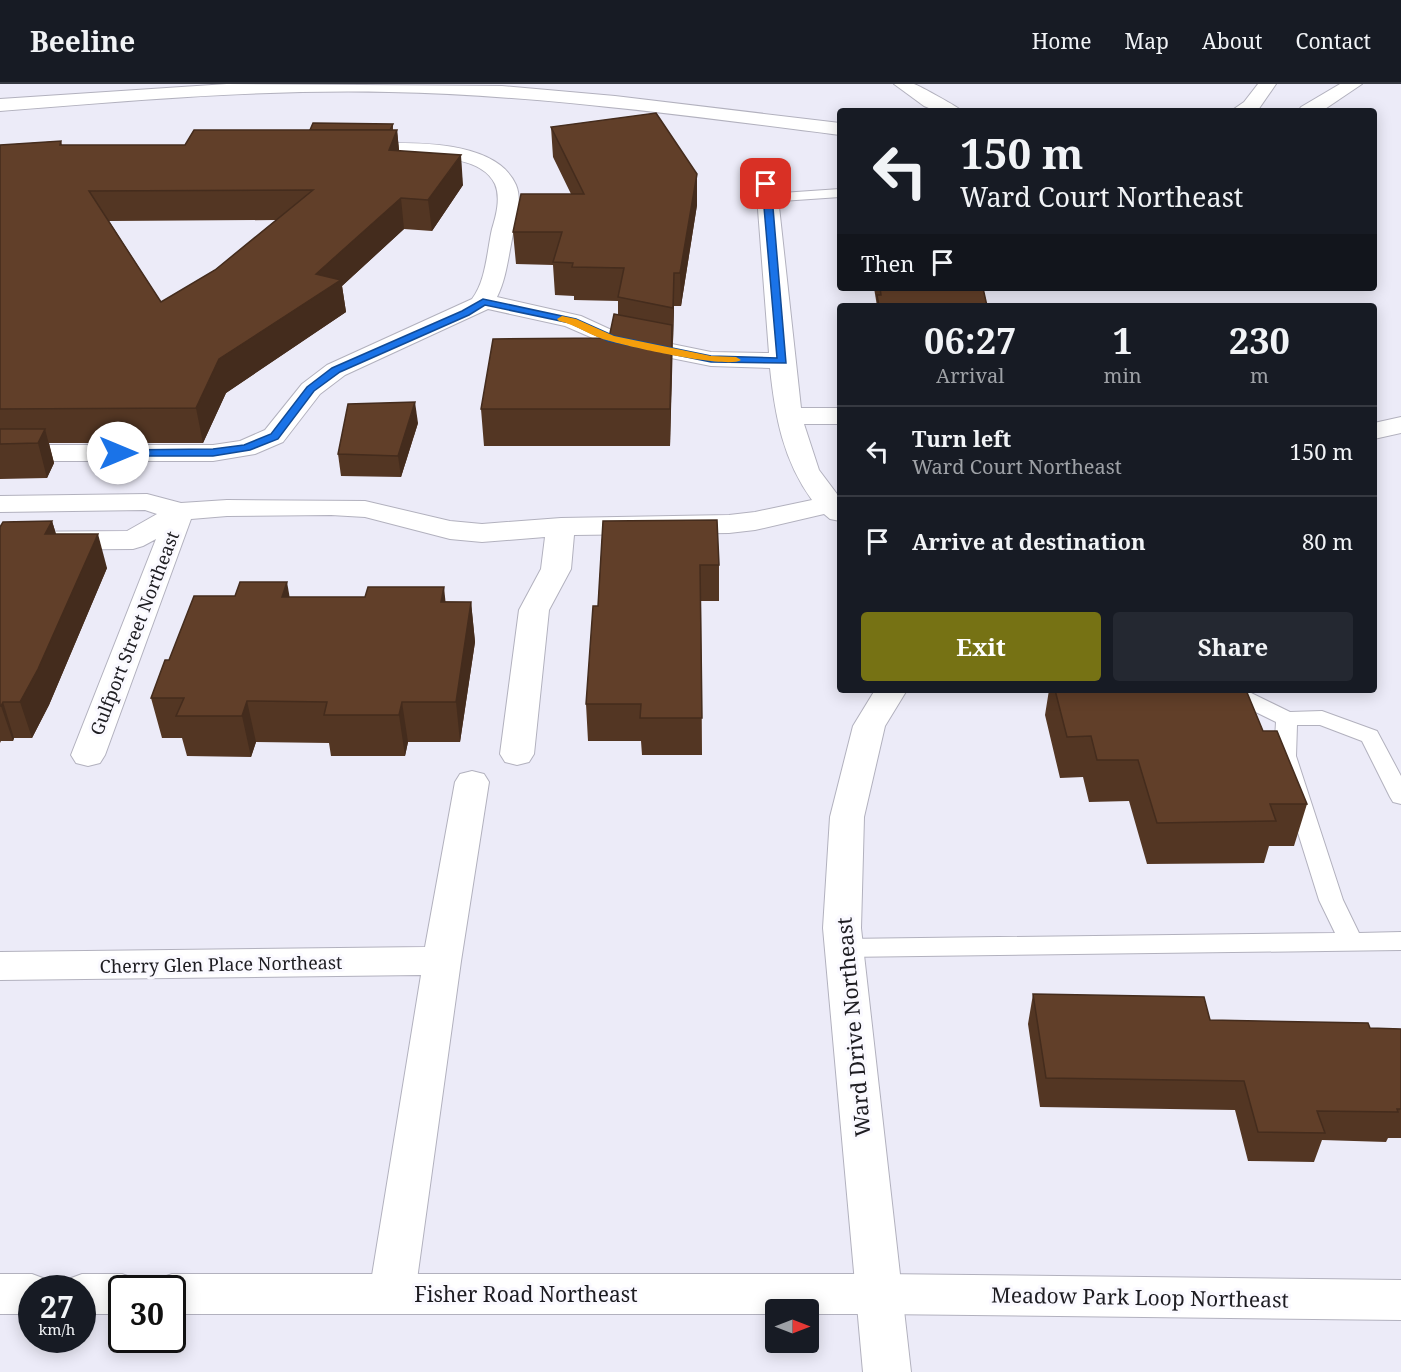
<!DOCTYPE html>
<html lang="en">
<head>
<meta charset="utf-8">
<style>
	:root { --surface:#171b24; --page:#242831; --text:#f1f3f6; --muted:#9ea1a6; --line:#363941; --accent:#767214 }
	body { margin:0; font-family:"Noto Serif",serif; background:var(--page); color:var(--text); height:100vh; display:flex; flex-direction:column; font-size:22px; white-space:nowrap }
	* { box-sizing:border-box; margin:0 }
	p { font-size:20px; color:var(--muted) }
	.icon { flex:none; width:33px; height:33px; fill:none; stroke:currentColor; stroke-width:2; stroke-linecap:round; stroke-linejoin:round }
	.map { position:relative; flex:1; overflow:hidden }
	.panel { position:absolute; left:837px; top:219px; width:540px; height:390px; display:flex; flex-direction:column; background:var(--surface); border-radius:6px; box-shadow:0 3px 15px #0003 }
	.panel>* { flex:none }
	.banner { position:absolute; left:837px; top:24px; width:540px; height:183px; border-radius:6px; box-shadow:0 3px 15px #0003; background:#171b24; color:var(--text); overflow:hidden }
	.needle { width:39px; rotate:90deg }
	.tools { position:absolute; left:765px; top:1215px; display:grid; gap:12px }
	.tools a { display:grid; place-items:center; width:54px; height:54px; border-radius:6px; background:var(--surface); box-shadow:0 3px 15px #0003; font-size:30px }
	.speed { position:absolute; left:18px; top:1191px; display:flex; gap:12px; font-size:30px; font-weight:700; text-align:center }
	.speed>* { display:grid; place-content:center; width:78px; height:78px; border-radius:50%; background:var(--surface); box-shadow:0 3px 15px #0003; line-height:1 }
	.speed small { font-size:15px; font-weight:400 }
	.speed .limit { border:3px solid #111; border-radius:9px; background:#fff; color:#111 }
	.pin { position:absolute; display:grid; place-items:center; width:51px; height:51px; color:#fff; margin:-26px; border-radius:12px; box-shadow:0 3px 9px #0006 }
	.me { position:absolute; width:66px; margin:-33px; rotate:90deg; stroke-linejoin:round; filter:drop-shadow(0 0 4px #0008) }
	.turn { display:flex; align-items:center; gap:21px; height:126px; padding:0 24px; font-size:27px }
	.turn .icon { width:78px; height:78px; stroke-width:2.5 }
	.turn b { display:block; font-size:42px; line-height:51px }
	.then { display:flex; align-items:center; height:57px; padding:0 24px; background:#0003; gap:12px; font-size:22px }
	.eta { display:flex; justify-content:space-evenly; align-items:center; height:102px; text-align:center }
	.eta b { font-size:36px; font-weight:700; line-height:42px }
	.primary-button { display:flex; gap:12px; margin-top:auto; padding:12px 24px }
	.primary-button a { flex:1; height:69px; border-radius:6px; background:var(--accent); color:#fff; font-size:24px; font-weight:700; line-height:69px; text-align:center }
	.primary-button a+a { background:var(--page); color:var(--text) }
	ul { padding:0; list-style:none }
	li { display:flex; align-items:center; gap:18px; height:90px; padding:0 24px; border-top:2px solid var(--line) }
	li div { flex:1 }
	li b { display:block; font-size:22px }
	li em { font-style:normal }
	header { display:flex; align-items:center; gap:36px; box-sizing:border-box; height:84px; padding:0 30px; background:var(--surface); border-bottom:2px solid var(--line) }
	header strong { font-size:28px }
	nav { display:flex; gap:33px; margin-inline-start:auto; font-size:21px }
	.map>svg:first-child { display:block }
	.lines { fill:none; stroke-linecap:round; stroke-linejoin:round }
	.service-casing { stroke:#b2b1be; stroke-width:2 }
	.minor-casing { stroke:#b2b1be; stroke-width:2 }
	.tertiary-casing { stroke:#b2b1be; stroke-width:2 }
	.secondary-casing { stroke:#b2b1be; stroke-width:2 }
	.motorway-casing { stroke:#b2b1be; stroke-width:2 }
	.service { fill:#fff; fill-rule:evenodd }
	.minor { fill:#fff; fill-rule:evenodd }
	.tertiary { fill:#fff; fill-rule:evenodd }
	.secondary { fill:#fff; fill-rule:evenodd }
	.motorway { fill:#fff; fill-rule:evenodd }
	.wall { fill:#533623; fill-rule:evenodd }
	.shaded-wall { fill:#442c1d }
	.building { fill:#613f29; stroke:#442c1d; stroke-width:1.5; fill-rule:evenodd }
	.route { fill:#1a73e8; stroke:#114b97; stroke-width:1.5 }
	.slow { fill:#f59e0b }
	.labels { text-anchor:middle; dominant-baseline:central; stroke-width:6; stroke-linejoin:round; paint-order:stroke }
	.street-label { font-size:18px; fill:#1d1c21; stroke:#faf9ff }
	.near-street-label { font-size:21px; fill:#1d1c21; stroke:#faf9ff }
</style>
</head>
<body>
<header>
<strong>Beeline</strong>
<nav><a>Home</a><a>Map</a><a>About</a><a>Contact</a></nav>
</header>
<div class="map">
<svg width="1401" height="1288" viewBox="0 0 1401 1288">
	<rect width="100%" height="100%" fill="#ecebf8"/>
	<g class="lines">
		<defs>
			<g id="service">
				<path d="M 840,105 L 840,113 L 767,118 L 760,114 L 767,110 Z"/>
				<path d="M 1218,606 L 1245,606 L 1290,628 L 1322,627 L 1377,647 L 1401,692 L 1401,720 L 1393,718 L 1390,713 L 1362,657 L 1320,641 L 1297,641 L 1296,672 L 1343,816 L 1359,849 L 1401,848 L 1401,866 L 843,873 L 834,870 L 831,864 L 834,858 L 843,855 L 1335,849 L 1319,816 L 1274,672 L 1276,638 L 1221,611 Z"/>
			</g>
			<g id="minor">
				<path d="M 355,60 C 399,59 495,52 516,101 C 523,118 515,139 512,155 C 508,175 506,195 497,213 L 581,232 L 618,249 L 711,268 L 769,269 L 755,86 L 758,82 L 765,80 L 772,82 L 775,86 L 801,324 L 840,324 L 840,340 L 804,340 L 819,386 L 840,414 L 840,437 L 830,435 L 824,430 L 755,446 L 729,449 L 574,451 L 571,485 L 549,526 L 534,670 L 529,678 L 517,681 L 505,678 L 500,670 L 519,526 L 541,485 L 545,453 L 482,458 L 450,455 L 365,433 L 331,431 L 227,432 L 191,435 L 105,671 L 100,679 L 88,682 L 76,679 L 71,671 L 156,455 L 143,462 L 133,465 L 0,466 L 0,448 L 127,447 L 157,430 L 145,426 L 0,428 L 0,412 L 147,410 L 181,419 L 227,416 L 365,417 L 450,437 L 482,440 L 561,434 L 729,431 L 755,428 L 812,416 C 783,376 775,332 770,284 L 711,282 L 611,262 L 565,242 L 488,225 L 345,291 L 320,310 L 283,358 L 255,370 L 213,377 L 0,377 L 0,361 L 213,361 L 240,357 L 265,346 L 302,300 L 327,281 L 472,215 C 486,197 487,167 492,145 C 496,132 501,114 495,100 C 476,59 383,79 348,70 L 345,66 L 348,62 Z"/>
				<path d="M 472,687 L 484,690 L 489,698 L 461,877 L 415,1210 L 408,1224 L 392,1230 L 376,1224 L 369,1210 L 421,891 L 0,896 L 0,868 L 425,863 L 455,698 L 460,690 Z"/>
				<path d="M 879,1190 L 1401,1196 L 1401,1236 L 879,1230 L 863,1224 L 856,1210 L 863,1196 Z"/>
			</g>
			<g id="tertiary">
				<path d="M 0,1190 L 32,1190 L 48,1196 L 52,1204 L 32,1204 L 32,1230 L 0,1230 Z"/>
				<path d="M 82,1190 L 122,1190 L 138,1196 L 142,1204 L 122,1204 L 122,1230 L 82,1230 L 82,1204 L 62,1204 L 66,1196 Z"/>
				<path d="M 172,1190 L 879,1190 L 895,1196 L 902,1210 L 895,1224 L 879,1230 L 808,1230 L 808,1226 L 776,1226 L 776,1230 L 172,1230 L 172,1204 L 152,1204 L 156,1196 Z"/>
			</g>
			<g id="secondary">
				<path d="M 1401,333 L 1401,349 L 1374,355 L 1374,339 Z"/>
				<path d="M 875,606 L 907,606 L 885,642 L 864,733 L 861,844 L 911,1288 L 863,1288 L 823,844 L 830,733 L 853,642 Z"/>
			</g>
			<g id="motorway">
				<path d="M 227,0 L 502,2 L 615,12 L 840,39 L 840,51 C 690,32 540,11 389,8 C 259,5 129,17 0,27 L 0,15 Z"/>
				<path d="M 894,0 C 900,0 908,0 914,0 C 918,1 960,24 962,27 L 936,27 L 924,22 Z"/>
				<path d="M 1258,0 L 1276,0 L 1258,26 L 1231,27 L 1244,18 Z"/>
				<path d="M 1340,0 L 1362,0 L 1322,27 L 1298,27 L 1301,23 Z"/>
			</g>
		</defs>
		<!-- service casing -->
		<use href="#service" class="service-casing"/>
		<!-- minor casing -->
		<use href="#minor" class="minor-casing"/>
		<!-- tertiary casing -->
		<use href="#tertiary" class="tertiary-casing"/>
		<!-- secondary casing -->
		<use href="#secondary" class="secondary-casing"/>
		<!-- motorway casing -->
		<use href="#motorway" class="motorway-casing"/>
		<!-- service -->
		<use href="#service" class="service"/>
		<!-- minor -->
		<use href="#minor" class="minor"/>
		<!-- tertiary -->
		<use href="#tertiary" class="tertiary"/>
		<!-- secondary -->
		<use href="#secondary" class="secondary"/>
		<!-- motorway -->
		<use href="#motorway" class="motorway"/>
	</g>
	<!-- wall -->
	<g class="wall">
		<path d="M 393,40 L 393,46 L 397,46 L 399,66 L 463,101 L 432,147 L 404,145 L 342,202 L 346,228 L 226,309 L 203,359 L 49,359 L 54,379 L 47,394 L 0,395 L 0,61 L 61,57 L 62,61 L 185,61 L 310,46 ZM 276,136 L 215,186 L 161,218 L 109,137 Z"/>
		<path d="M 551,43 L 697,90 L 697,121 L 681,222 L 674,222 L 670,362 L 484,362 L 481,325 L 609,254 L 618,230 L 618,217 L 574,216 L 574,212 L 555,211 L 553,181 L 516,180 L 513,148 L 571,110 L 553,73 Z"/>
		<path d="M 874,204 L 983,204 L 987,222 L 877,222 Z"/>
		<path d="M 418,339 L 401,393 L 341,392 L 338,370 Z"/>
		<path d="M 52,437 L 56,450 L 107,484 L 49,621 L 32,654 L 14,654 L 13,657 L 1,657 L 0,659 L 0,443 Z"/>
		<path d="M 603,437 L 719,481 L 719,517 L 701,517 L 702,671 L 642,671 L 641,657 L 588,657 L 586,620 L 598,522 Z"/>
		<path d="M 290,513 L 471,518 L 475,558 L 460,658 L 408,658 L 405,672 L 331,672 L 329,659 L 256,658 L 251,673 L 187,672 L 182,654 L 162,654 L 151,614 L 169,576 Z"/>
		<path d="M 1049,606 L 1246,606 L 1263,647 L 1307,720 L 1294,762 L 1269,762 L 1264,779 L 1147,780 L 1129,717 L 1089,718 L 1083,693 L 1060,694 L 1045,631 Z"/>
		<path d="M 1033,910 L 1210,936 L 1370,944 L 1401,945 L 1401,1054 L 1388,1054 L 1386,1058 L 1322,1056 L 1314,1078 L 1248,1077 L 1235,1026 L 1040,1023 L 1028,940 Z"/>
	</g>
	<!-- shaded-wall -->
	<g class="shaded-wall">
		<path d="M 397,46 L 400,76 L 389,66 Z"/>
		<path d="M 461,71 L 463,101 L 432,147 L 428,116 Z"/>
		<path d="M 697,90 L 697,121 L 681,222 L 680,189 Z"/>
		<path d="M 401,114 L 404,145 L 342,202 L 346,228 L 226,309 L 203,359 L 196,324 L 219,275 Z"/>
		<path d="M 674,189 L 674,222 L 673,258 L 673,224 Z"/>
		<path d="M 672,241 L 672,277 L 670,362 L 670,325 Z"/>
		<path d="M 415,318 L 418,339 L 401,393 L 398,372 Z"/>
		<path d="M 45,345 L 54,379 L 47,394 L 38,359 Z"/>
		<path d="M 52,437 L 62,471 L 45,450 Z"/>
		<path d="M 98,450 L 107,484 L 49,621 L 32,654 L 20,618 Z"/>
		<path d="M 287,498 L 294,538 L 282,513 Z"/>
		<path d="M 444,503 L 448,542 L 441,518 Z"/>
		<path d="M 471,518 L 475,558 L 460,658 L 456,618 Z"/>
		<path d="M 247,617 L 256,658 L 251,673 L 242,632 Z"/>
		<path d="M 3,618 L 14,654 L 13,657 L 1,622 Z"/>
		<path d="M 402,618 L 408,658 L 405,672 L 399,631 Z"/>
	</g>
	<!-- building -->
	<g class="building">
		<path d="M 656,29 L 697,90 L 680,189 L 674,189 L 673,224 L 618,213 L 624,184 L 572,183 L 573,179 L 553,178 L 562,148 L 513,148 L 521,110 L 584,110 L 551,43 Z"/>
		<path d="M 313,39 L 393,40 L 390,46 L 310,46 Z"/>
		<path d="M 194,46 L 397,46 L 389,66 L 461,71 L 428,116 L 401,114 L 316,190 L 341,196 L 219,275 L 196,324 L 0,325 L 0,61 L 61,57 L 60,61 L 185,61 ZM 313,106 L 215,186 L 161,218 L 89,107 Z"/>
		<path d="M 880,204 L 983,204 L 987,222 L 879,222 L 877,211 L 881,211 Z"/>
		<path d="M 614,230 L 672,241 L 670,325 L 481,325 L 493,255 L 609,254 Z"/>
		<path d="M 415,318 L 398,372 L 338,370 L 348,320 Z"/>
		<path d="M 0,345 L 45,345 L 38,359 L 0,360 Z"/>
		<path d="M 717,436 L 719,481 L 700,481 L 702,634 L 640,634 L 641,620 L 586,620 L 593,522 L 598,522 L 603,437 Z"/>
		<path d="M 52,437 L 45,450 L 98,450 L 38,585 L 20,618 L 3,618 L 1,622 L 0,622 L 0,443 L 3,438 Z"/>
		<path d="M 240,498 L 287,498 L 282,513 L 365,513 L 368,503 L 444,503 L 441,518 L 471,518 L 456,618 L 402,618 L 399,631 L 324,631 L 327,618 L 247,617 L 242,632 L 176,632 L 184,614 L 151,614 L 165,576 L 169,576 L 194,512 L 235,512 Z"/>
		<path d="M 1055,606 L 1246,606 L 1263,647 L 1277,647 L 1307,720 L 1270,720 L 1276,737 L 1157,739 L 1138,676 L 1097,676 L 1091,652 L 1067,653 Z"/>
		<path d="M 1033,910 L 1204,913 L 1210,936 L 1368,939 L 1370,944 L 1401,945 L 1401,1025 L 1397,1025 L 1398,1028 L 1317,1027 L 1325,1049 L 1258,1048 L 1244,997 L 1046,994 Z"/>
	</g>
	<!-- route -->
	<path class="route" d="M 766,97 L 771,100 L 786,279 L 711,278 L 608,257 L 570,239 L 485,221 L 469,231 L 340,288 L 314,307 L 278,355 L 250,366 L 213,372 L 118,372 L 112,369 L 118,366 L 213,365 L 244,361 L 271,350 L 307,303 L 332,284 L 462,227 L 483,215 L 576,235 L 614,252 L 711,272 L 777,274 L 762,100 Z"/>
	<!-- slow -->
	<path class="slow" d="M 562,232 L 576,235 L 614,252 L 711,272 L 736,273 L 741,276 C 728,285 630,263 610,257 C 592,253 577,241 559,237 L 557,235 Z"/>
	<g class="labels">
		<!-- street labels -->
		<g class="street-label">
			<text transform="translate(134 549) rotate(-69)">Gulfport Street Northeast</text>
			<text transform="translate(221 880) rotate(-1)">Cherry Glen Place Northeast</text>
		</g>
		<!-- near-street labels -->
		<g class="near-street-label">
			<text transform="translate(853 943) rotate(-95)">Ward Drive Northeast</text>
			<text x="526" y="1210">Fisher Road Northeast</text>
			<text transform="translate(1140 1213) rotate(1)">Meadow Park Loop Northeast</text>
		</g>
	</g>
</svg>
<div class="tools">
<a><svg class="needle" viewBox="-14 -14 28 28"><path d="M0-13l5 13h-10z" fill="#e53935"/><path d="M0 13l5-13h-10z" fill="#9ea1a6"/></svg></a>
</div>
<div class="speed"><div>27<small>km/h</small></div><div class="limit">30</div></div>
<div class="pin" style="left:766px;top:100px;background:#d93025"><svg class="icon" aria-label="arrive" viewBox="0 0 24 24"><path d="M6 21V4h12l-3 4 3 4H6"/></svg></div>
<svg class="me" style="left:118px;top:369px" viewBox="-20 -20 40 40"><circle r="19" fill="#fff"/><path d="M0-13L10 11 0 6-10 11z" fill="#1a73e8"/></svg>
<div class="banner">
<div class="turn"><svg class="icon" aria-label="left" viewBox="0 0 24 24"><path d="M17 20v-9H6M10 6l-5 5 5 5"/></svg><div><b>150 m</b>Ward Court Northeast</div></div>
<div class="then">Then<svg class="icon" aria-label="arrive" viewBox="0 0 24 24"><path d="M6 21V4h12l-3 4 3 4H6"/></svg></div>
</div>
<section class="panel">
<div class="eta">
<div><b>06:27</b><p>Arrival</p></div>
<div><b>1</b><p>min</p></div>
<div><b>230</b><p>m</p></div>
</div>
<ul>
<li><svg class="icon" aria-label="left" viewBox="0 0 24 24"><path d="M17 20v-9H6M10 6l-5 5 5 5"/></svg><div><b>Turn left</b><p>Ward Court Northeast</p></div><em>150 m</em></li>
<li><svg class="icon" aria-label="arrive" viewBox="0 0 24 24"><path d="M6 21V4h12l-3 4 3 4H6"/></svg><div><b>Arrive at destination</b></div><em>80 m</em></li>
</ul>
<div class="primary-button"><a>Exit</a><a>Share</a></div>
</section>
</div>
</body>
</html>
